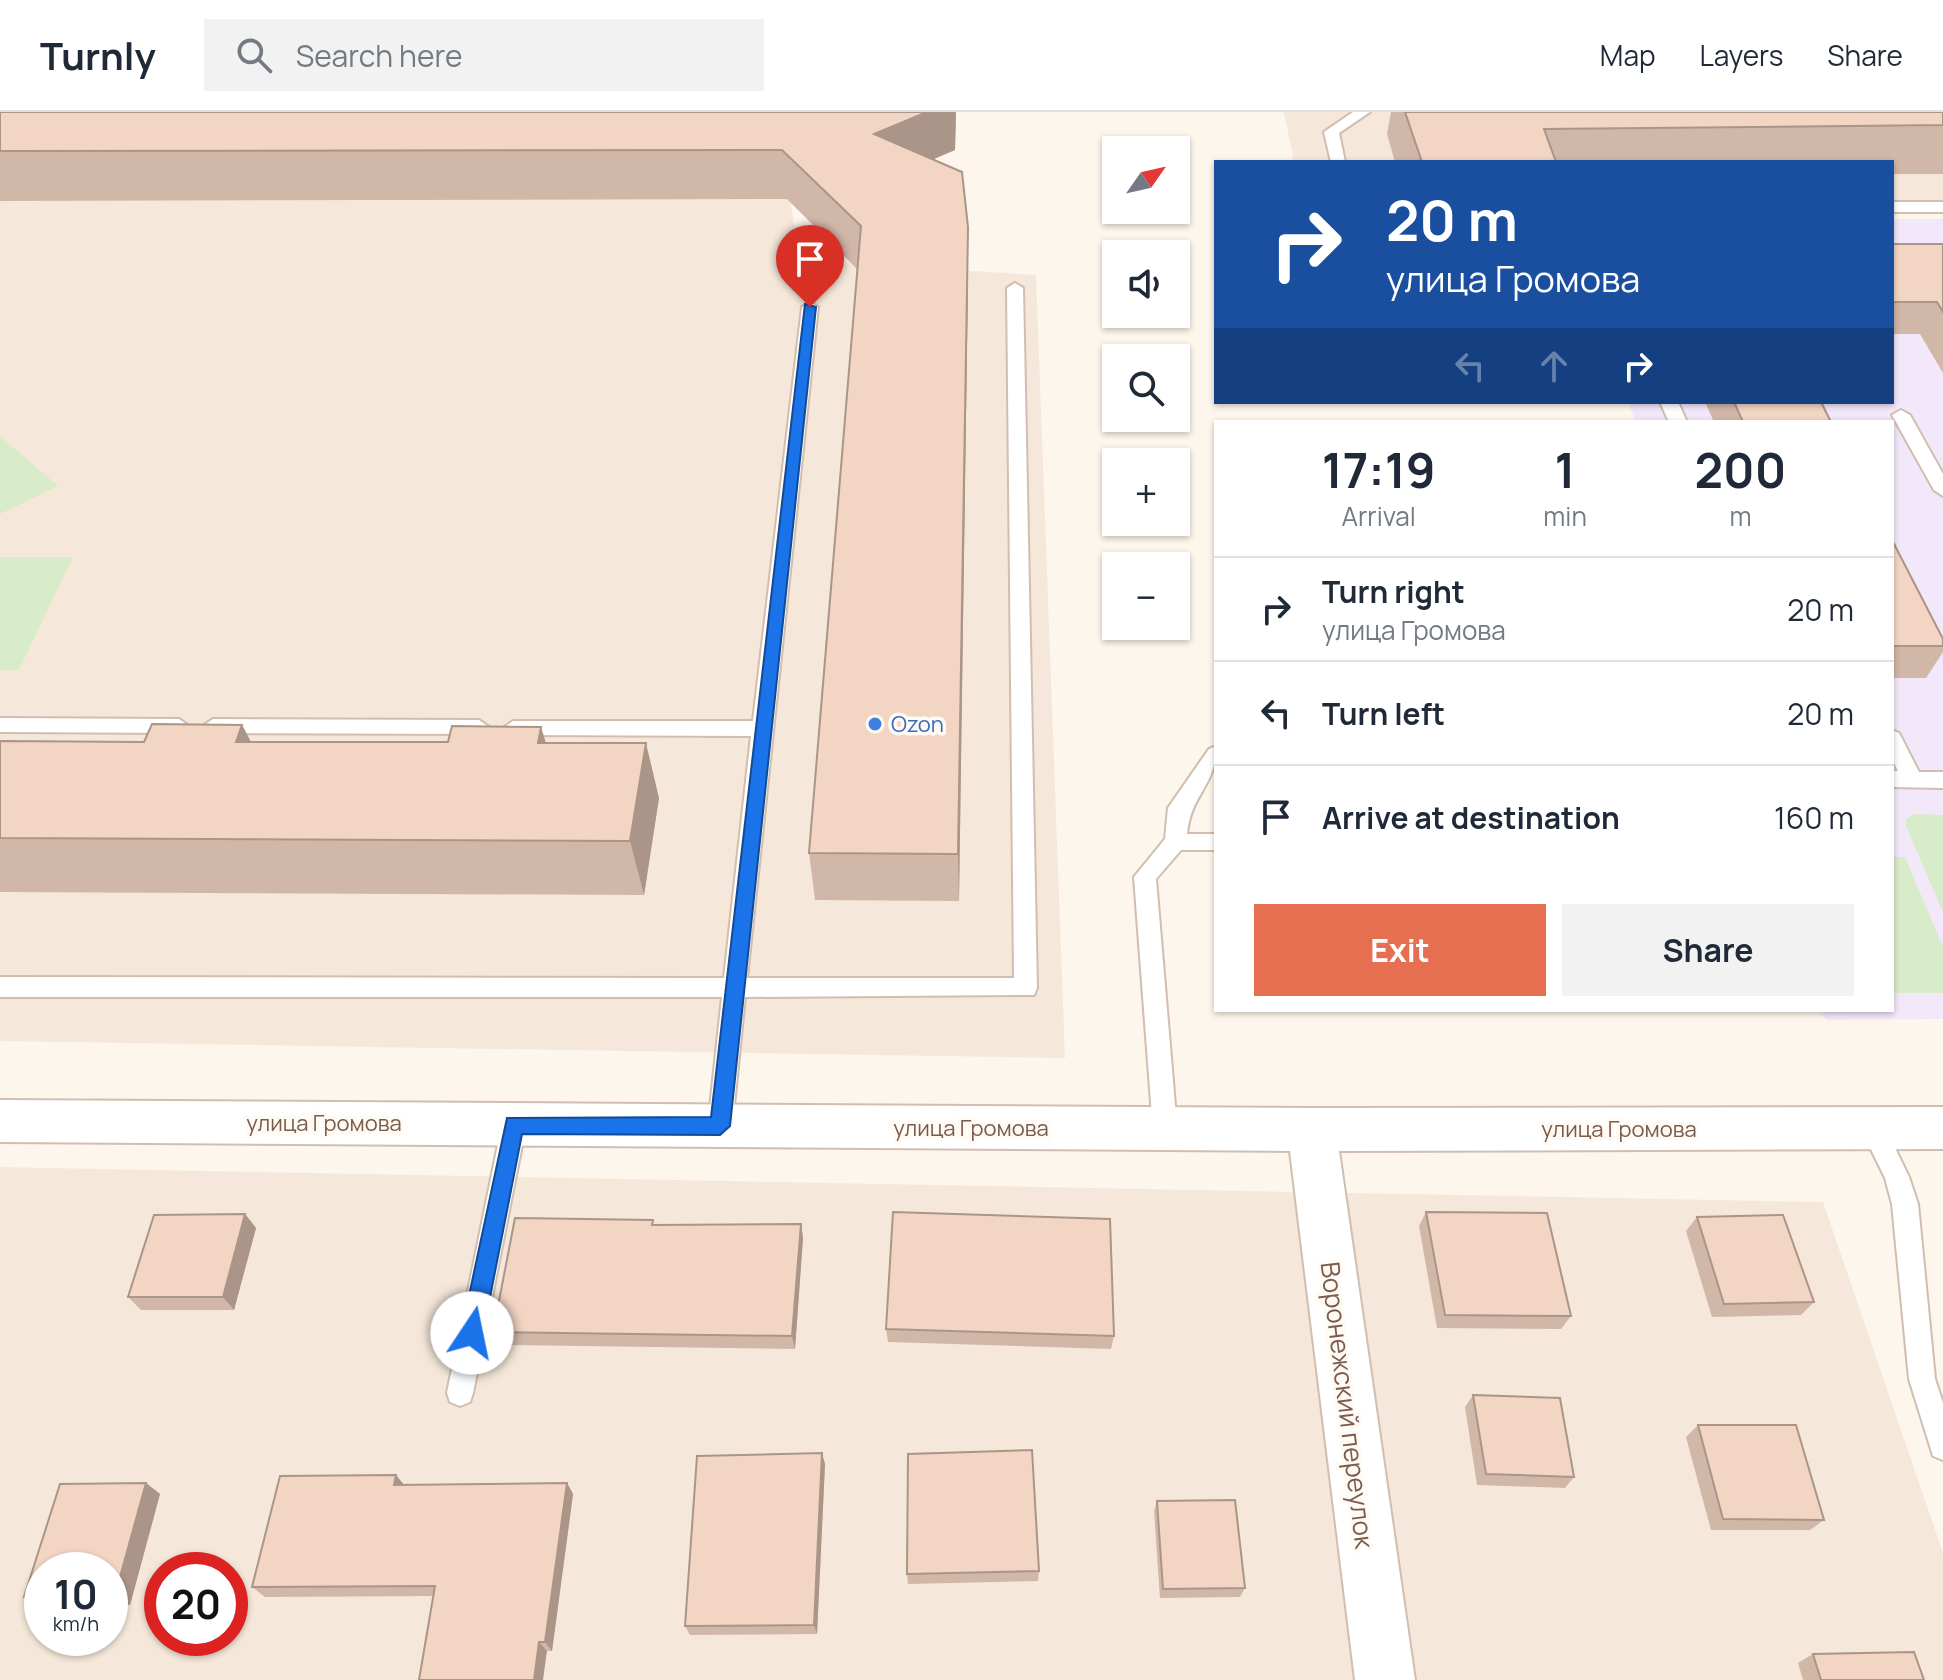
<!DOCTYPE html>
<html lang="en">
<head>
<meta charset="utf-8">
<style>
	:root { --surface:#fff; --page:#f2f2f3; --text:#1f2937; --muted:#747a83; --line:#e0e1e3; --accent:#e76f51 }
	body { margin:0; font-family:Manrope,sans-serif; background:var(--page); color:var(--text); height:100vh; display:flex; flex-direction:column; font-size:30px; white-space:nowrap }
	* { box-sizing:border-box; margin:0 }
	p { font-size:26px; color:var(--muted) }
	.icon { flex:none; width:44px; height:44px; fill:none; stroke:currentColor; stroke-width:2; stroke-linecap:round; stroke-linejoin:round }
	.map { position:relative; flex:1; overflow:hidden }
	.panel { position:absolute; left:1214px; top:308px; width:680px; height:592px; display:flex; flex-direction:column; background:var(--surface); border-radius:0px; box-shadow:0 2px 6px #0004 }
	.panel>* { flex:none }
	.banner { position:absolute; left:1214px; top:48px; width:680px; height:244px; border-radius:0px; box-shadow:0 2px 6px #0004; background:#1a4fa0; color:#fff; overflow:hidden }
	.needle { width:52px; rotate:56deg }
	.buttons { position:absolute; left:1102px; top:24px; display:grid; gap:16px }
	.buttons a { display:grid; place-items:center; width:88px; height:88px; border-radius:0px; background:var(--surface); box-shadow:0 2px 6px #0004; font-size:40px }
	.speed { position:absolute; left:24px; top:1440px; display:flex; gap:16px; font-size:40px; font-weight:700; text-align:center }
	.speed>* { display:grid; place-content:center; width:104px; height:104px; border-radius:50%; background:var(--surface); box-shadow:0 2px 6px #0004; line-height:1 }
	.speed small { font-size:20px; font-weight:400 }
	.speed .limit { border:12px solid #d22; background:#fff; color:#111 }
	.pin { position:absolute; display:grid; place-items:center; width:68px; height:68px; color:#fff; margin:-82px -34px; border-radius:50% 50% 50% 0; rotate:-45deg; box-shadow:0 0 8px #0007 }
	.pin .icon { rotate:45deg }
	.me { position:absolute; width:88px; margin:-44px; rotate:11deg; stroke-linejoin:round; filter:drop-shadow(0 0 6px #0008) }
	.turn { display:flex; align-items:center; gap:28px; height:168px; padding:0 40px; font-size:36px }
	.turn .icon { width:104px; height:104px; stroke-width:2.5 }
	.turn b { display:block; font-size:56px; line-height:68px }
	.lanes { display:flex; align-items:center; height:76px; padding:0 40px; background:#0003; justify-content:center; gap:40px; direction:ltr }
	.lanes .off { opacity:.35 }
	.eta { display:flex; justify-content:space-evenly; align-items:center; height:136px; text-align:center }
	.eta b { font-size:48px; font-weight:700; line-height:56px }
	.button { display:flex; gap:16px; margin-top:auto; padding:16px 40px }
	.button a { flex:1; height:92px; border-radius:0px; background:var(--accent); color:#fff; font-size:32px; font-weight:700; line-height:92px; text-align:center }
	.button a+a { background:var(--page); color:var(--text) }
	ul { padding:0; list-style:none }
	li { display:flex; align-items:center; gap:24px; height:104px; padding:0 40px; border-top:2px solid var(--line) }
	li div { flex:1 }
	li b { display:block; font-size:30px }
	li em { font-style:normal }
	header { display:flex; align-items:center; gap:48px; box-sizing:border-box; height:112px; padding:0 40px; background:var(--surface); border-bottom:2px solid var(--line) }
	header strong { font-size:38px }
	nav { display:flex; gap:44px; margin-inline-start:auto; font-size:28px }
	.search { width:560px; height:72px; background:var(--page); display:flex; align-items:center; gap:20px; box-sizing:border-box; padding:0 28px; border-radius:0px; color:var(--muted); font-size:30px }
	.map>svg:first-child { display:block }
	.residential { fill:#f5e8da; fill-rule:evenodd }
	.education { fill:#f3e8fa }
	.green { fill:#d8ecc9 }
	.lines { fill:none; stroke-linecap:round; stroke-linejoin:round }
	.lane-casing { stroke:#d1beb0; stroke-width:4 }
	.street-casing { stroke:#d1beb0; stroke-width:4 }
	.lane { fill:#fff; fill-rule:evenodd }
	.street { fill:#fff; fill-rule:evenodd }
	.wall { fill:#d1b7a8 }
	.shaded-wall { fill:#aa9588 }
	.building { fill:#f3d5c3; stroke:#aa9588; stroke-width:2 }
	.route { fill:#1a73e8; stroke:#114b97; stroke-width:2 }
	.shop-dot { fill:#3f7fe0; stroke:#fffaf3; stroke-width:3 }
	.labels { text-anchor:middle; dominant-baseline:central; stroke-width:7; stroke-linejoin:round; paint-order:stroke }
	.shop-label { font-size:22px; fill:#366cbe; stroke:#fffaf3; text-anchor:start }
	.street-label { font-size:22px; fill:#7a5c4d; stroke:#fffaf3 }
	.near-street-label { font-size:26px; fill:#7a5c4d; stroke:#fffaf3 }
</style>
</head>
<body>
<header>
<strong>Turnly</strong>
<div class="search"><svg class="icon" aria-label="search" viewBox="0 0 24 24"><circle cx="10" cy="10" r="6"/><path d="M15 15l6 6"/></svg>Search here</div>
<nav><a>Map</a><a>Layers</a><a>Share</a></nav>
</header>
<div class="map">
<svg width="1943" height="1568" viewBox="0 0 1943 1568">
	<rect width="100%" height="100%" fill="#fdf6ec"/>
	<!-- residential -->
	<g class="residential">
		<path d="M 0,0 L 778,0 L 799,148 L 1036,163 L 1065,946 L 0,929 Z"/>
		<path d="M 1284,0 L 1943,0 L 1943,100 L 1892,100 L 1892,50 L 1294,50 Z"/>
		<path d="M 0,1055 L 1823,1090 L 1943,1441 L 1943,1568 L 0,1568 ZM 42,1458 L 110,1458 L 110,1526 L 42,1526 ZM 162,1458 L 230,1458 L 230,1526 L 162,1526 Z"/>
	</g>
	<!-- education -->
	<path class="education" d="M 1892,107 L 1943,107 L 1943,907 L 1827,908 L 1816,898 L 1892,898 L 1892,310 L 1636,310 L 1628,290 L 1892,290 Z"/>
	<!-- green -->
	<g class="green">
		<path d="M 0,324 L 58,374 L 0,402 Z"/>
		<path d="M 0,445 L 73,445 L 19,558 L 0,558 Z"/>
		<path d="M 1914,702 L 1943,703 L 1943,800 L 1906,714 L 1906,707 Z"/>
		<path d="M 1892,745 L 1905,745 L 1943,835 L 1943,881 L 1892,881 Z"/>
	</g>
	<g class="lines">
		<defs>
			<g id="lane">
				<path d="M 1353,0 L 1370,0 L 1339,21 L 1345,50 L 1331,50 L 1324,20 Z"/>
				<rect x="1892" y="90" width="51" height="10"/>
				<path d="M 1015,171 L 1023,176 L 1037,876 L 1034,883 L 745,885 L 732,1014 L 729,1022 L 720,1025 L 711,1022 L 708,1014 L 722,885 L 0,885 L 0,865 L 724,866 L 751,624 L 513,623 L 503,616 L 513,609 L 753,609 L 802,195 L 810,190 L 818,195 L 747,866 L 1014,866 L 1007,176 Z"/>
				<path d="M 1660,290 L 1678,290 L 1687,310 L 1669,310 Z"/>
				<path d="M 1901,298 L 1910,303 L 1943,362 L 1943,384 L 1934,378 L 1892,303 Z"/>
				<path d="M 0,606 L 179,607 L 189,614 L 179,621 L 0,620 Z"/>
				<path d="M 213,607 L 479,608 L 489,615 L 479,622 L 213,621 L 203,614 Z"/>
				<path d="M 1892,618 L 1899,621 L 1919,660 L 1943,660 L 1943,676 L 1892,675 L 1892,659 L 1898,659 L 1892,647 Z"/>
				<path d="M 1216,634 C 1216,675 1191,681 1187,722 L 1216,722 L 1216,738 L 1181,738 L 1156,767 L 1177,1017 L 1174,1025 L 1165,1028 L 1156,1025 L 1153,1017 L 1134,765 L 1165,727 L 1168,696 L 1209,637 Z"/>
				<path d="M 514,1002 L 523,1005 L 526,1013 L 473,1281 L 470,1290 L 460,1294 L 450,1290 L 447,1281 L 502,1013 L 505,1005 Z"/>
				<path d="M 1873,1006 L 1882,1009 L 1909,1065 L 1918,1092 L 1935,1267 L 1943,1291 L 1943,1348 L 1933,1344 L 1909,1267 L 1892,1092 L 1885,1066 L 1861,1017 L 1864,1009 Z"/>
			</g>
			<path id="street" d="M 0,988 L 1312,996 L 1943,995 L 1943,1037 L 1339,1039 L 1415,1568 L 1355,1568 L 1290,1039 L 0,1030 Z"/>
		</defs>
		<!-- lane casing -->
		<use href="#lane" class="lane-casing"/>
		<!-- street casing -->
		<use href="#street" class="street-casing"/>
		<!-- lane -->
		<use href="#lane" class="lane"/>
		<!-- street -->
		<use href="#street" class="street"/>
	</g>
	<!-- wall -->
	<g class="wall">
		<path d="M 0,0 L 956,0 L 955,38 L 932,47 L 968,165 L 959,789 L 815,788 L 809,741 L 858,158 L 787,87 L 0,89 Z"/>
		<path d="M 1391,0 L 1943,0 L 1943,62 L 1892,62 L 1892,50 L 1395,50 L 1387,22 Z"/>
		<path d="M 1892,132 L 1943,132 L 1943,261 L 1920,222 L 1892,222 Z"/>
		<path d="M 1705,290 L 1821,290 L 1831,310 L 1714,310 Z"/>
		<path d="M 1892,428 L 1943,527 L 1943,540 L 1926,566 L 1892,566 Z"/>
		<path d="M 242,613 L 251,630 L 546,631 L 659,686 L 644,783 L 0,780 L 0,629 L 144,630 Z"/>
		<path d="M 1426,1100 L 1571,1204 L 1561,1217 L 1437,1216 L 1419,1114 Z"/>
		<path d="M 245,1102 L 256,1116 L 234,1198 L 141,1198 L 128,1185 Z"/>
		<path d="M 1697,1105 L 1814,1190 L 1801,1203 L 1712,1205 L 1686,1119 Z"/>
		<path d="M 801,1112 L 803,1126 L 795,1237 L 501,1233 L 493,1220 L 654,1113 Z"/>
		<path d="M 886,1217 L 1114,1224 L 1111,1237 L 888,1230 Z"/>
		<path d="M 1473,1283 L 1574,1365 L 1565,1376 L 1477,1373 L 1465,1295 Z"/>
		<path d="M 1698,1313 L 1824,1408 L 1810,1418 L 1711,1418 L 1686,1325 Z"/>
		<path d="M 825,1352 L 817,1522 L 690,1523 L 685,1514 Z"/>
		<path d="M 146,1371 L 160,1382 L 130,1493 L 110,1493 L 110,1458 L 42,1458 L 42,1494 L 24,1485 L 60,1372 Z"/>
		<path d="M 567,1371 L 573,1382 L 552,1539 L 547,1539 L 434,1484 L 265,1485 L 252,1475 L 404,1373 Z"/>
		<path d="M 1157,1389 L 1245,1476 L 1240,1485 L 1160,1486 L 1154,1399 Z"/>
		<path d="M 1039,1459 L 1038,1469 L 908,1472 L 907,1462 Z"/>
		<path d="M 1813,1542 L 1924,1568 L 1803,1568 L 1798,1551 Z"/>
	</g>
	<!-- shaded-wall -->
	<g class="shaded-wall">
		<path d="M 927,0 L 956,0 L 955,38 L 876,72 L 874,22 Z"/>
		<path d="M 968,115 L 968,165 L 959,789 L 958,742 Z"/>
		<path d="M 242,613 L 271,668 L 236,630 Z"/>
		<path d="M 541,615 L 558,670 L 538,631 Z"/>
		<path d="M 646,631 L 659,686 L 644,783 L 630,729 Z"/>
		<path d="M 245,1102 L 256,1116 L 234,1198 L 223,1185 Z"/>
		<path d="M 801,1112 L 803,1126 L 795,1237 L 792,1224 Z"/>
		<path d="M 822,1341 L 825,1352 L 817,1522 L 814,1513 Z"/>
		<path d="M 396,1363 L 405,1374 L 394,1373 Z"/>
		<path d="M 146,1371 L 160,1382 L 130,1493 L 115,1483 Z"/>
		<path d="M 567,1371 L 573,1382 L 552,1539 L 545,1530 Z"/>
		<path d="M 539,1530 L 547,1539 L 543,1568 L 534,1568 Z"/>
	</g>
	<!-- building -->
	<g class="building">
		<path d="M 0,0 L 927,0 L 874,22 L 962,60 L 968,115 L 958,742 L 809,741 L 861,114 L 782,38 L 0,39 Z"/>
		<path d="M 1405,0 L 1943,0 L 1943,13 L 1544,17 L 1556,50 L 1422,50 Z"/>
		<path d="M 1892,132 L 1943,132 L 1943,200 L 1937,190 L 1892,190 Z"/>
		<path d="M 1734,290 L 1821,290 L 1831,310 L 1743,310 Z"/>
		<path d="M 1892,428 L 1943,527 L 1943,534 L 1892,534 Z"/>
		<path d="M 152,612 L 242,613 L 236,630 L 448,630 L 452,614 L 541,615 L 538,631 L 646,631 L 630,729 L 0,726 L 0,629 L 144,630 Z"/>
		<path d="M 893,1100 L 1110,1107 L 1114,1224 L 886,1217 Z"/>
		<path d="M 1426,1100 L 1547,1101 L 1571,1204 L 1445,1203 Z"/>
		<path d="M 245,1102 L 223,1185 L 128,1185 L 154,1103 Z"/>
		<path d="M 1783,1103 L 1814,1190 L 1724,1192 L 1697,1105 Z"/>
		<path d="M 515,1106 L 653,1108 L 652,1113 L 801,1112 L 792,1224 L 493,1220 Z"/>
		<path d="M 1473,1283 L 1560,1286 L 1574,1365 L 1486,1362 Z"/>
		<path d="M 1698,1313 L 1796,1313 L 1824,1408 L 1723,1407 Z"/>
		<path d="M 1032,1338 L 1039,1459 L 907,1462 L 908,1342 Z"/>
		<path d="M 822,1341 L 814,1513 L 685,1514 L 697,1344 Z"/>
		<path d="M 396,1363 L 394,1373 L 567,1371 L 545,1530 L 539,1530 L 534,1568 L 419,1568 L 435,1474 L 252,1475 L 280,1364 Z"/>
		<path d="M 146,1371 L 115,1483 L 110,1484 L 110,1458 L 42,1458 L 42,1485 L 24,1485 L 60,1372 Z"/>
		<path d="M 1235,1388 L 1245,1476 L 1163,1477 L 1157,1389 Z"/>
		<path d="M 1914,1540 L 1924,1568 L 1821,1568 L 1813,1542 Z"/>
	</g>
	<!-- route -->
	<path class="route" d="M 805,192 L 816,195 L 730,1014 L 720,1023 L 522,1022 L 483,1221 L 480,1229 L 472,1232 L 464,1229 L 461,1221 L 507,1006 L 711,1005 Z"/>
	<!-- markers -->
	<circle class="shop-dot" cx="875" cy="612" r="8"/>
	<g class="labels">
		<!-- shop labels -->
		<g class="shop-label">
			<text x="891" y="612">Ozon</text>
		</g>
		<!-- street labels -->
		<g class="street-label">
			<text x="324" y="1011">улица Громова</text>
			<text x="971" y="1016">улица Громова</text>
			<text x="1619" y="1017">улица Громова</text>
		</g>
		<!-- near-street labels -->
		<g class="near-street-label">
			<text transform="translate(1348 1293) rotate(83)">Воронежский переулок</text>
		</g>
	</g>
</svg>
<div class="buttons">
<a><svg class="needle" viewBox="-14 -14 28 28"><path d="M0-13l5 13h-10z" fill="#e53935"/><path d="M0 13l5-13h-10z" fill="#747a83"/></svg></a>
<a><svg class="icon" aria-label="sound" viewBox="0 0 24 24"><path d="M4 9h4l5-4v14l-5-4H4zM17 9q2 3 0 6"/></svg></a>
<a><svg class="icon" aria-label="search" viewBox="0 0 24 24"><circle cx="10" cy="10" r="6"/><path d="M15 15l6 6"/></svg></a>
<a>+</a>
<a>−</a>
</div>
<div class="speed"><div>10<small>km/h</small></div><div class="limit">20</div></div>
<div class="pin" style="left:810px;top:195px;background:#d93025"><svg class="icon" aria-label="arrive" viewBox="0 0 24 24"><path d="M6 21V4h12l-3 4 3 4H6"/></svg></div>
<svg class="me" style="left:472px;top:1221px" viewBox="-20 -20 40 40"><circle r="19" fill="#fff"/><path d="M0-13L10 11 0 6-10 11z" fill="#1a73e8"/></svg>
<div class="banner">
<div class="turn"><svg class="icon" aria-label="right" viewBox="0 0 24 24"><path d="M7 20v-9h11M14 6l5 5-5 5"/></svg><div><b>20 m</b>улица Громова</div></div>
<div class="lanes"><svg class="icon off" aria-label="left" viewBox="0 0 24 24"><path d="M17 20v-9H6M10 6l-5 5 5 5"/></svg><svg class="icon off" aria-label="ahead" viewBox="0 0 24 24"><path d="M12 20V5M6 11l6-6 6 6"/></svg><svg class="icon" aria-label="right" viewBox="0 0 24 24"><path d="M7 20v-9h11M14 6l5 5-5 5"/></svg></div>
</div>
<section class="panel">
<div class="eta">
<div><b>17:19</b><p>Arrival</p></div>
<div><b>1</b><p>min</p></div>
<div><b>200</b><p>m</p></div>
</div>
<ul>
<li><svg class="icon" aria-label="right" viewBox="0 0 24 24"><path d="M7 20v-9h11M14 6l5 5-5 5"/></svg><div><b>Turn right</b><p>улица Громова</p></div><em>20 m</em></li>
<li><svg class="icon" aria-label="left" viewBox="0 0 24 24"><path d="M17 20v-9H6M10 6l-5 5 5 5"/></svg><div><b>Turn left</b></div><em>20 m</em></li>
<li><svg class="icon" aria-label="arrive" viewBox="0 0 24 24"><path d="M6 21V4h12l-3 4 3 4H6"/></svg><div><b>Arrive at destination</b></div><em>160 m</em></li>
</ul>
<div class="button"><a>Exit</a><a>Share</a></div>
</section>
</div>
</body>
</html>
